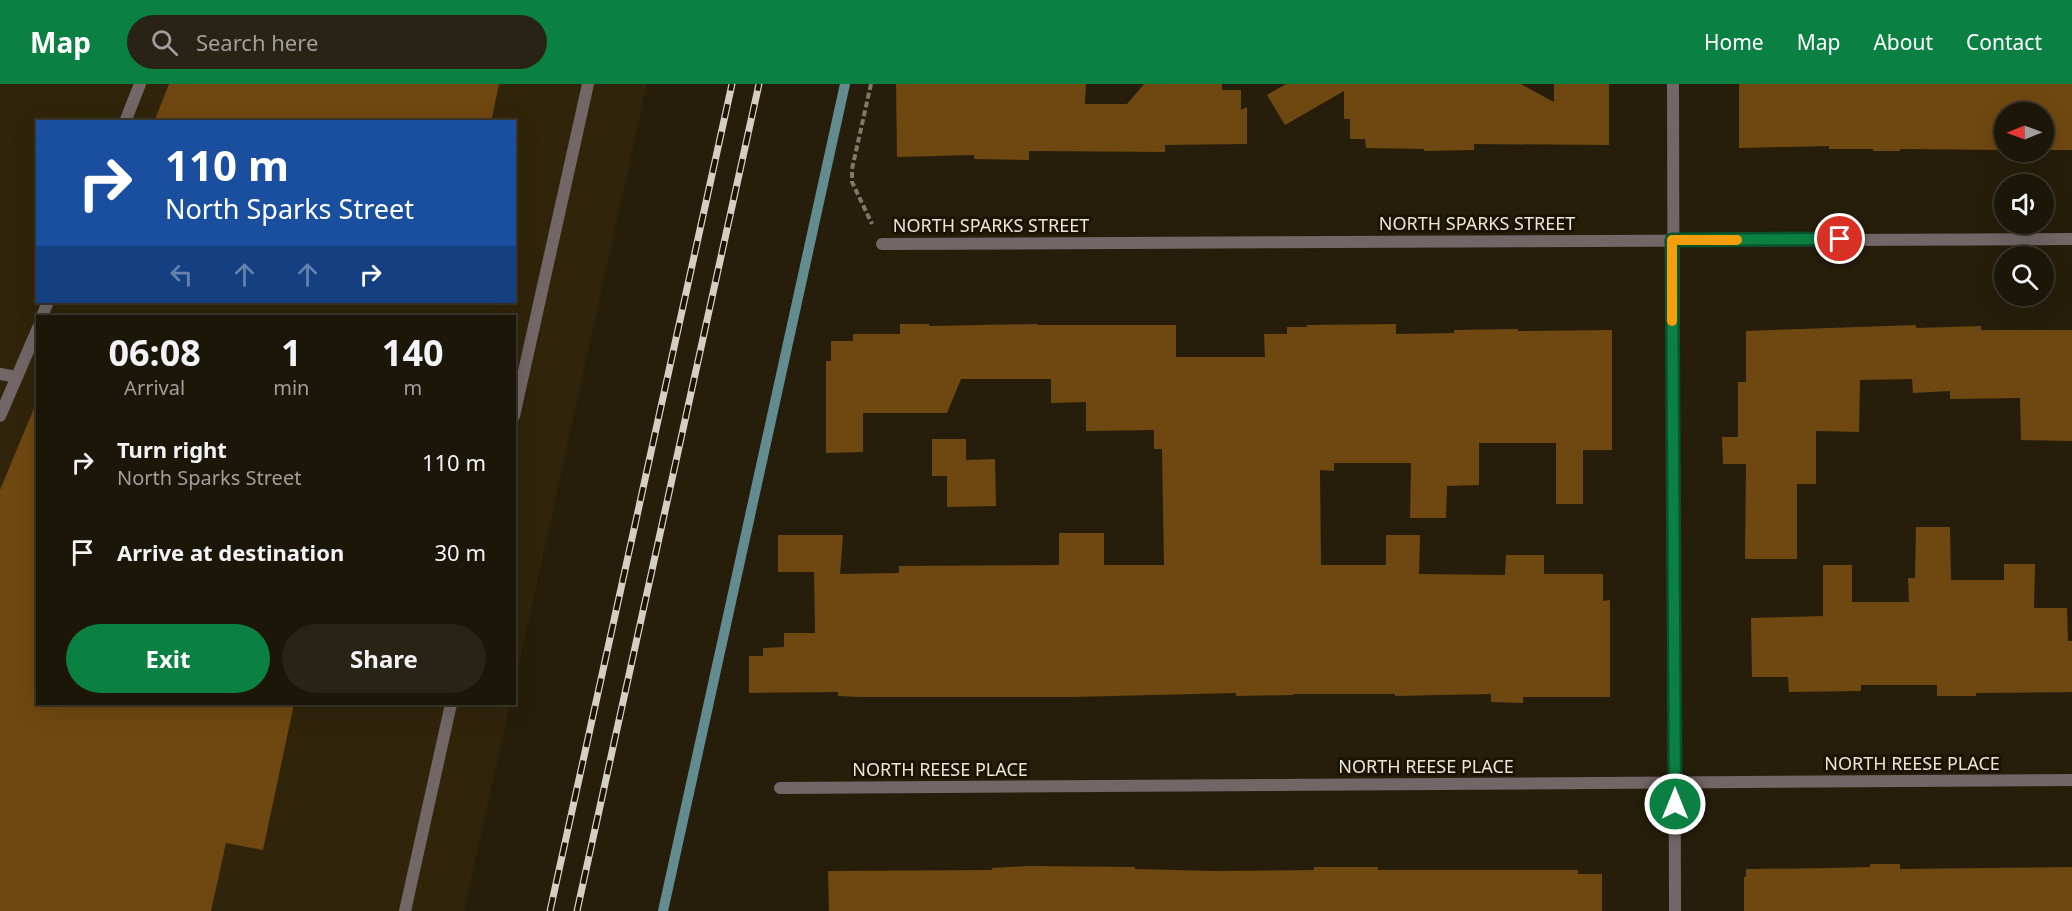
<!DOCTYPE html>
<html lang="en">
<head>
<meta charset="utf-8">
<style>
	:root { --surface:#1c1608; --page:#292316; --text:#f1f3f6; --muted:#a09f9c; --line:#3a3529; --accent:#0b8043 }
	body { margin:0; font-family:"Noto Sans",sans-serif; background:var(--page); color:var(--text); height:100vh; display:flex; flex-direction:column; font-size:22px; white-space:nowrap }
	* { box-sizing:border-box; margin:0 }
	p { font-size:20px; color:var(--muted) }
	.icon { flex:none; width:33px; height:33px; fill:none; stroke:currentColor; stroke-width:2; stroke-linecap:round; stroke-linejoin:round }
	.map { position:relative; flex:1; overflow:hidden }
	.sheet { position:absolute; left:36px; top:231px; width:480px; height:390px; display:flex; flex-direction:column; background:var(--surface); border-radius:0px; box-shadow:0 6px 24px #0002,0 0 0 2px var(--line) }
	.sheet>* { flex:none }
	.hud { position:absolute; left:36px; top:36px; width:480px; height:183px; border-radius:0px; box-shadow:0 6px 24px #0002,0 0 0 2px var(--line); background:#1a4fa0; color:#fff; overflow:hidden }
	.needle { width:39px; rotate:269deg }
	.fabs { position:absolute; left:1994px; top:18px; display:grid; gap:12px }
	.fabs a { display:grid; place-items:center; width:60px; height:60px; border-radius:50%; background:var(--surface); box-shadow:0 6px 24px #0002,0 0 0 2px var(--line); font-size:30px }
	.pin { position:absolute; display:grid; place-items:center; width:51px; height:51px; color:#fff; margin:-26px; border:3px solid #fff; border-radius:50%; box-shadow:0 2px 6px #0007 }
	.me { position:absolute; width:66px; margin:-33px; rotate:0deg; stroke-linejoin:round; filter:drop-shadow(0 0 4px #0008) }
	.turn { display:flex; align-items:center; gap:21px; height:126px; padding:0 30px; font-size:27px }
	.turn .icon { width:78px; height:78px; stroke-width:2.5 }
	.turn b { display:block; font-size:42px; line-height:51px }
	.lanes { display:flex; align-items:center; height:57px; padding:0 30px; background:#0003; justify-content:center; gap:30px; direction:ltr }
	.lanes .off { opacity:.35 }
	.eta { display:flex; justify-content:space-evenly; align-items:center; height:102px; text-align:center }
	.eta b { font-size:36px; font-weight:700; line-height:42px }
	.cta { display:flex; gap:12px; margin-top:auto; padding:12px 30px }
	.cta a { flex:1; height:69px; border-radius:36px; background:var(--accent); color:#fff; font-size:24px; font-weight:700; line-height:69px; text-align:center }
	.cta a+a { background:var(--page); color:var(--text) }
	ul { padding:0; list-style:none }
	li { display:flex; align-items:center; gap:18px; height:90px; padding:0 30px }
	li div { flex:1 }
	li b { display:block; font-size:22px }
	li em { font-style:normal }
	header { display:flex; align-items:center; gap:36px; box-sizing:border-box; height:84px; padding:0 30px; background:var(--accent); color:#fff }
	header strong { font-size:28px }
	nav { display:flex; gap:33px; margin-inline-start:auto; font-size:21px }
	.search { width:420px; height:54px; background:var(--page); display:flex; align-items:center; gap:15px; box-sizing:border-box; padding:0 21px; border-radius:33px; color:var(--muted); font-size:22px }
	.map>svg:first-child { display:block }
	.built { fill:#30250b; fill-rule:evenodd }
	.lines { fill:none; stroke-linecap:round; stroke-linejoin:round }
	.stream { stroke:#628c8f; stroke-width:10 }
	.building { fill:#6f4711 }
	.path { stroke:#7f7969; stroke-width:4; stroke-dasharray:6 3; stroke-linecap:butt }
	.service { stroke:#726667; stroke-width:12 }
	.minor { stroke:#726667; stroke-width:12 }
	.rail-casing { stroke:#d5cfc3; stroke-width:7 }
	.rail { stroke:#1c1403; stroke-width:4.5; stroke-dasharray:14; stroke-linecap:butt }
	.route-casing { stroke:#07532c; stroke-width:15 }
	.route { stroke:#0b8043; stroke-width:10 }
	.slow { stroke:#f59e0b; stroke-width:10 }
	.labels { text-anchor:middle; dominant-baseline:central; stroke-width:6; stroke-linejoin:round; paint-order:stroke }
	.street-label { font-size:18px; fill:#ebe6da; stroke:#1c1403 }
</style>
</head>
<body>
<header>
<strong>Map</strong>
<div class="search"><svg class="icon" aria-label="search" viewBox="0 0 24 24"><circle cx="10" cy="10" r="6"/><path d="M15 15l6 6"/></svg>Search here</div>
<nav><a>Home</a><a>Map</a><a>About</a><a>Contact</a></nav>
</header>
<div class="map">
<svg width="2072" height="827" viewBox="0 0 2072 827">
	<rect width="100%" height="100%" fill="#261e0b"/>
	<!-- built -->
	<path class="built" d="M 0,0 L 647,0 L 515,598 L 514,232 L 38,232 L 38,620 L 510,620 L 464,827 L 0,827 ZM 38,38 L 514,38 L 514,218 L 38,218 Z"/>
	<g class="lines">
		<!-- stream -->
		<path class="stream" d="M 663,827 L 845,0"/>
	</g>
	<!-- building -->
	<g class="building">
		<path d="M 169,0 L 499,0 L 491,38 L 154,38 Z"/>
		<path d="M 896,0 L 1086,0 L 1085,20 L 1127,20 L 1144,0 L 1222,0 L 1222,6 L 1241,6 L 1241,26 L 1247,23 L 1247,60 L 1165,61 L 1165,68 L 1029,67 L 1029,76 L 974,75 L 974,71 L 897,73 Z"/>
		<path d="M 1286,0 L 1521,0 L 1554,18 L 1554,0 L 1609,0 L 1609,61 L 1474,60 L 1474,66 L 1424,67 L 1424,65 L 1366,64 L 1365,55 L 1350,55 L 1350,35 L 1344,35 L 1344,7 L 1285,41 L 1267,11 Z"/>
		<path d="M 1739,0 L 2072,0 L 2072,66 L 2043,66 L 2043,28 L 2004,28 L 2004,66 L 1900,65 L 1900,67 L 1873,67 L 1873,65 L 1829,65 L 1829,62 L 1739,64 Z"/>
		<path d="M 900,240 L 929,240 L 929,242 L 1037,240 L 1037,241 L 1176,241 L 1176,273 L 1265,273 L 1264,250 L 1287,250 L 1287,243 L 1307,243 L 1307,241 L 1396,240 L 1396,250 L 1454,249 L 1454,246 L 1518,245 L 1518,247 L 1612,246 L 1612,366 L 1583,366 L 1583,420 L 1556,420 L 1556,359 L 1479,359 L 1479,401 L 1447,402 L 1446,434 L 1410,434 L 1411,379 L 1334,379 L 1334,387 L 1320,386 L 1321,481 L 1386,481 L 1386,451 L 1420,451 L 1419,490 L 1505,491 L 1506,471 L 1544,471 L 1544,490 L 1603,490 L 1603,517 L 1610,516 L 1610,613 L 1523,613 L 1523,619 L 1491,618 L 1491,610 L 1395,612 L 1395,610 L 1293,610 L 1293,611 L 1236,612 L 1236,609 L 1072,613 L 859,613 L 838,612 L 838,608 L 749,609 L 749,572 L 763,572 L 763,564 L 784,563 L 784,549 L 815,549 L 814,488 L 778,488 L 778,451 L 843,451 L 840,490 L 899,489 L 899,482 L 1059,481 L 1059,449 L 1104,449 L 1104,481 L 1164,481 L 1162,365 L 1154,365 L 1154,346 L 1086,347 L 1086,318 L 1051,319 L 1051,295 L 961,295 L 947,329 L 863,329 L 863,368 L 826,369 L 826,277 L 831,277 L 831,257 L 853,257 L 853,250 L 900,250 Z"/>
		<path d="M 1916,241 L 1916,244 L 1981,242 L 1981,246 L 2072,246 L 2072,357 L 2021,356 L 2020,314 L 1950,315 L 1950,307 L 1913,309 L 1912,295 L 1860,296 L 1859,348 L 1816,347 L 1816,400 L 1797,400 L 1797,475 L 1745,475 L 1746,380 L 1723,380 L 1722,353 L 1738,353 L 1738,298 L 1746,298 L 1746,247 Z"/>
		<path d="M 37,317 L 38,620 L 294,620 L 263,766 L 226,759 L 211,827 L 0,827 L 0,406 Z"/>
		<path d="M 932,355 L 966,355 L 966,376 L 995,375 L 996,422 L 947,423 L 947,392 L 932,392 Z"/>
		<path d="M 1916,443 L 1950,443 L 1951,496 L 2004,496 L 2004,480 L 2035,480 L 2034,524 L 2067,524 L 2068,557 L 2072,557 L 2072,608 L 1976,609 L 1976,612 L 1937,612 L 1937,601 L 1861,601 L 1861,607 L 1789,608 L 1788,593 L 1752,593 L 1751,534 L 1823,532 L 1823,481 L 1852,481 L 1852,518 L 1909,518 L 1908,494 L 1915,494 Z"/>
		<path d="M 1870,780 L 1900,780 L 1900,785 L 2072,783 L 2072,827 L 1744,827 L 1744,793 L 1746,793 L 1746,785 L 1833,784 L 1870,783 Z"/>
		<path d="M 1028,782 L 1135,783 L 1135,785 L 1214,787 L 1314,786 L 1314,783 L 1378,783 L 1378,786 L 1578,786 L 1578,790 L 1602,790 L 1602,827 L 829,827 L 828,787 L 992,786 L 992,784 Z"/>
	</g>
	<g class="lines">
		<!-- path -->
		<path class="path" d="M 871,0 L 852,85 L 852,98 L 872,140"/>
		<!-- service -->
		<g class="service">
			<path d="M 125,38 L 140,0"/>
			<path d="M 42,232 L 48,218"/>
			<path d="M 0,290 L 17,293"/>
			<path d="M 0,332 L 38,244"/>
			<path d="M 514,332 L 588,0"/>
			<path d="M 405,827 L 451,620"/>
		</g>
		<!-- minor -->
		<g class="minor">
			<path d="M 1673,0 L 1675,827"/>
			<path d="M 882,160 L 2072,155"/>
			<path d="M 780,704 L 2072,696"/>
		</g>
		<defs>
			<g id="rail">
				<path d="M 550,827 L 732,0"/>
				<path d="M 577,827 L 759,0"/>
			</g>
		</defs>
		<!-- rail casing -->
		<use href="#rail" class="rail-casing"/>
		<!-- rail -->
		<use href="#rail" class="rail"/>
	</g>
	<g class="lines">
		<defs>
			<path id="route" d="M 1675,720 L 1672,156 L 1840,155"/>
		</defs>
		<!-- route casing -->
		<use href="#route" class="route-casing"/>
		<!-- route -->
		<use href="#route" class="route"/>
		<!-- slow -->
		<path class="slow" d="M 1672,237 L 1672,156 L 1737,156"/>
	</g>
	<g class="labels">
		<!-- street labels -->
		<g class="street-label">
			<text x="1477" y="139">NORTH SPARKS STREET</text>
			<text x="991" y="141">NORTH SPARKS STREET</text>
			<text x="1912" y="679">NORTH REESE PLACE</text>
			<text x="1426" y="682">NORTH REESE PLACE</text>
			<text x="940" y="685">NORTH REESE PLACE</text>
		</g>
	</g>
</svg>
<div class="fabs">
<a><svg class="needle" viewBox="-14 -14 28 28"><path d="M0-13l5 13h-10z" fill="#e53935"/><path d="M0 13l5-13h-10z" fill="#a09f9c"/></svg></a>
<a><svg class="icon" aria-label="sound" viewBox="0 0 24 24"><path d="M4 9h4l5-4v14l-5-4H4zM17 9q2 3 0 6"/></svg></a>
<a><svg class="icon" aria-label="search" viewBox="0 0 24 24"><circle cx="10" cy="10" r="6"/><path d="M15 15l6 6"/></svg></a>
</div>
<div class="pin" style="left:1840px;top:155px;background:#d93025"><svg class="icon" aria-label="arrive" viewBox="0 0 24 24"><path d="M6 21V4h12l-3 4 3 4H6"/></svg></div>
<svg class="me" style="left:1675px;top:720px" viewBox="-20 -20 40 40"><circle r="17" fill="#0b8043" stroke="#fff" stroke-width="3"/><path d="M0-11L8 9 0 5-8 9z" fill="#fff"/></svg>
<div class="hud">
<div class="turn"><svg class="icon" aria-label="right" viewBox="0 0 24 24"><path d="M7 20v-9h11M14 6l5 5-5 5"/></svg><div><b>110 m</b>North Sparks Street</div></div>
<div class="lanes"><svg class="icon off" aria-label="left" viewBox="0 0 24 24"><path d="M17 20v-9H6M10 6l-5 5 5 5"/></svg><svg class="icon off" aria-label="ahead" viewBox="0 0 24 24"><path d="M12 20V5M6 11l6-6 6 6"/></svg><svg class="icon off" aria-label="ahead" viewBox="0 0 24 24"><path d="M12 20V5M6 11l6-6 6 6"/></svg><svg class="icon" aria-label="right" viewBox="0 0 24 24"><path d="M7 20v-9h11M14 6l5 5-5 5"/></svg></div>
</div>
<section class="sheet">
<div class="eta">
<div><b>06:08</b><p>Arrival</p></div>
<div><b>1</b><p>min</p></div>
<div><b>140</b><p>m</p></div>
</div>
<ul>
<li><svg class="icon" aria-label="right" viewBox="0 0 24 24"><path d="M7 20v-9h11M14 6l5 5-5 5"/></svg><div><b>Turn right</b><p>North Sparks Street</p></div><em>110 m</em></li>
<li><svg class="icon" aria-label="arrive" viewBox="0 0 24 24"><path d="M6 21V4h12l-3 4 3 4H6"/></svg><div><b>Arrive at destination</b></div><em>30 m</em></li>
</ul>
<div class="cta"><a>Exit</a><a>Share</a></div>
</section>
</div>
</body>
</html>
